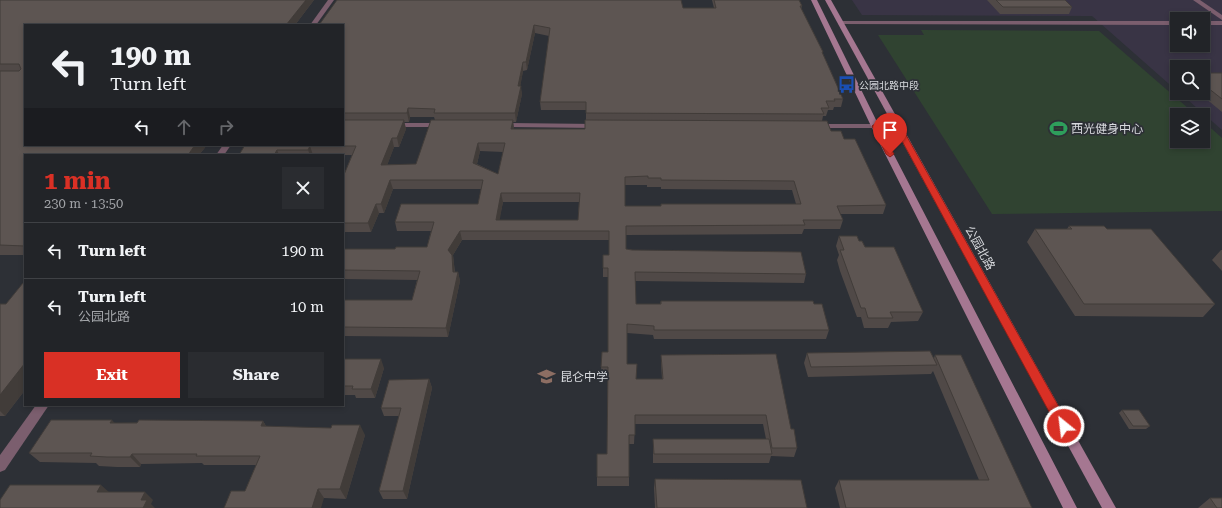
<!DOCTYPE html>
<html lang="en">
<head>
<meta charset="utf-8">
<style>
	:root { --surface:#222428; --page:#2a2c30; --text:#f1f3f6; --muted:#a2a4a8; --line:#3f4145; --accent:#d93025 }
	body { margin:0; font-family:"Roboto Serif","Noto Sans SC",serif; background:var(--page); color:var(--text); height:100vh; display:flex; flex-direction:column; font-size:15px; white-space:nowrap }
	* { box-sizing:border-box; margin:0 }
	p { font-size:13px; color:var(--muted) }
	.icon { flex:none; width:22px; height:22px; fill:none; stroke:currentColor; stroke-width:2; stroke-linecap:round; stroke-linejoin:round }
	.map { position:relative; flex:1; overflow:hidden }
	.drawer { position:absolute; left:24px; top:154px; width:320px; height:252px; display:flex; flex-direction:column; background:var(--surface); border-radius:0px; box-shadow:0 2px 6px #0003,0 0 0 1px var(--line) }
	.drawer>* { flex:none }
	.banner { position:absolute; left:24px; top:24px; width:320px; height:122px; border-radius:0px; box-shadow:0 2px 6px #0003,0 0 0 1px var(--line); background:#222428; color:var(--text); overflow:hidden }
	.fabs { position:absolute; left:1170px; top:12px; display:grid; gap:8px }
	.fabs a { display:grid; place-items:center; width:40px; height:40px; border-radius:0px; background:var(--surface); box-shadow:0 2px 6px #0003,0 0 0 1px var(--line); font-size:20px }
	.pin { position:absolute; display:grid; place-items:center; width:34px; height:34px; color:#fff; margin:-41px -17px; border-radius:50% 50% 50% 0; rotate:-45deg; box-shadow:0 0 4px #0007 }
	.pin .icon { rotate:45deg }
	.me { position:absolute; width:44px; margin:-22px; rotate:331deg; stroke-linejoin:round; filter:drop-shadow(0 0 3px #0008) }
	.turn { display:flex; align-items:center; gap:14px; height:84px; padding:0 20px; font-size:18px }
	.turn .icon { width:52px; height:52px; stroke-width:2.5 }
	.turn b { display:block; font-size:28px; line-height:34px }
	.lanes { display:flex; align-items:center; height:38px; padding:0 20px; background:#0003; justify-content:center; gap:20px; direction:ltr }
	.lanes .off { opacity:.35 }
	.round { display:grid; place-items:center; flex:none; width:42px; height:42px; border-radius:0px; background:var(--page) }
	.summary { display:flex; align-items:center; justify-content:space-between; height:68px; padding:0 20px }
	h1 { font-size:24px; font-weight:700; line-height:30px; color:var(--accent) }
	.primary-button { display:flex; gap:8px; margin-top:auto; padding:8px 20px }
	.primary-button a { flex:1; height:46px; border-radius:0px; background:var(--accent); color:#fff; font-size:16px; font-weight:700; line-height:46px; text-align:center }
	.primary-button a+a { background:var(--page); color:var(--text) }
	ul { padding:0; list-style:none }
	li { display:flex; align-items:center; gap:12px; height:56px; padding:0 20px; border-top:1px solid var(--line) }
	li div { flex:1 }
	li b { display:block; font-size:15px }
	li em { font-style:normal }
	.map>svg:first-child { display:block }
	.industrial { fill:#393445; fill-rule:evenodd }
	.green { fill:#304331 }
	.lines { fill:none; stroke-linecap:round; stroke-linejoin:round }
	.minor { fill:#7b5e6e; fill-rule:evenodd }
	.tertiary { fill:#7b5e6e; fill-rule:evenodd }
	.secondary { fill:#a57791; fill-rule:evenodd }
	.wall { fill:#504947; fill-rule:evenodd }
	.shaded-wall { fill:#413c39 }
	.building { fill:#5d5552; stroke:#413c39; fill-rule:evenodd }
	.route { fill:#d93025; stroke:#8d1f18 }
	.labels { text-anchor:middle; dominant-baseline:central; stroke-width:3.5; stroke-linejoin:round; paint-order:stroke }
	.far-poi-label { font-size:10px; fill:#d7d9dd; stroke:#2d3036; text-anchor:start }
	.poi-label { font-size:12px; fill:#d7d9dd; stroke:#2d3036; text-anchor:start }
	.street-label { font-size:12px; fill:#d7d9dd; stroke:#2d3036 }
</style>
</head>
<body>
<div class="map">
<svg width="1222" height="508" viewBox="0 0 1222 508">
	<rect width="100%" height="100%" fill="#2d3036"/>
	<!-- industrial -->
	<path class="industrial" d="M 852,0 L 1222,0 L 1222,130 L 1180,93 L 1203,93 L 1203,67 L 1177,67 L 1177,91 L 1092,16 L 862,15 ZM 1177,19 L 1203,19 L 1203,45 L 1177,45 Z"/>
	<!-- green -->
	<path class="green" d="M 921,30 L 1099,31 L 1196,115 L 1177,115 L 1177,141 L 1203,141 L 1203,121 L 1222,138 L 1222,211 L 992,214 L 878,35 L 924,35 Z"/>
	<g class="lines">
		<!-- minor -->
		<g class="minor">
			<path d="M 1193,0 L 1200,0 L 1222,15 L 1222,20 Z"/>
			<path d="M 840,21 L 1177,21 L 1177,25 L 838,24 L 838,22 Z"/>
			<rect x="1203" y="21" width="19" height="4"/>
		</g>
		<!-- tertiary -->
		<g class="tertiary">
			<path d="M 328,0 L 334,0 L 316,25 L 310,25 Z"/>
			<path d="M 390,123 L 443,123 L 447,125 L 443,127 L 390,127 Z"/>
			<path d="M 498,123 L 597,124 L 601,126 L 597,128 L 501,127 L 498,127 Z"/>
			<path d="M 812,124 L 897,124 L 901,126 L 897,128 L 815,128 L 811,126 Z"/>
			<path d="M 223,145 L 231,145 L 224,155 L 216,155 Z"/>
			<path d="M 36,405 L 49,405 L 5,470 L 0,472 L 0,455 Z"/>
		</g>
		<!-- secondary -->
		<g class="secondary">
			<path d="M 811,0 L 817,0 L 879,126 L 1077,508 L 1063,508 L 871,126 Z"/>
			<path d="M 825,0 L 831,0 L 1116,508 L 1102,508 Z"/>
		</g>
	</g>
	<!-- wall -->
	<g class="wall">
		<path d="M 0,0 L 314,0 L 295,25 L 25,25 L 207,145 L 199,155 L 25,155 L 25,255 L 0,255 Z"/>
		<path d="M 712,0 L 799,0 L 802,6 L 801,9 L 823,52 L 823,54 L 843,99 L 841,107 L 834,107 L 833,110 L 828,110 L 826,116 L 823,116 L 822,121 L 831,131 L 844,139 L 886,205 L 883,214 L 840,214 L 843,220 L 840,229 L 804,229 L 802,234 L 626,235 L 626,249 L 806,274 L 804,283 L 635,281 L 636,304 L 660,304 L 661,301 L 814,304 L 829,330 L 826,339 L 654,339 L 653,335 L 627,333 L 627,364 L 636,379 L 662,379 L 661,364 L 661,355 L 791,429 L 797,448 L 794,457 L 771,456 L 769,463 L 653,463 L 653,439 L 766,439 L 763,424 L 635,424 L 634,444 L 629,444 L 629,486 L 597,486 L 597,477 L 607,454 L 608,375 L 602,375 L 601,367 L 608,352 L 608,277 L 603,277 L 603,268 L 609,255 L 609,240 L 462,240 L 453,255 L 454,264 L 455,272 L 458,272 L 460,281 L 448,337 L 343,336 L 343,300 L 412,300 L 417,280 L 343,279 L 343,249 L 395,249 L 427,247 L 431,231 L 397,231 L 395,222 L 478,204 L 481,189 L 393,189 L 384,213 L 379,213 L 371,232 L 343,232 L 343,177 L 352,155 L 239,155 L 245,145 L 343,145 L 343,25 L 683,8 L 714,8 ZM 535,33 L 549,36 L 540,102 L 541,110 L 586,110 L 586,120 L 585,129 L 514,129 L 513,122 L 516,122 L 522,94 L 520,86 L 523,71 L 527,70 ZM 410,117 L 434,117 L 435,120 L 416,164 L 387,165 L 394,147 L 399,147 L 406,129 L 404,122 L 409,122 ZM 480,151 L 503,152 L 498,174 L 477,164 ZM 625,185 L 647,185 L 647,187 L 661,187 L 661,189 L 792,190 L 796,204 L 661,206 L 625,206 ZM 503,202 L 579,202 L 578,220 L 499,220 Z"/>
		<path d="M 987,0 L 1065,0 L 1072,7 L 1069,14 L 1000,14 Z"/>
		<path d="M 1203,73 L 1222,73 L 1222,112 L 1199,93 L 1203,93 Z"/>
		<path d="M 1069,226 L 1107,229 L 1215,304 L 1203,317 L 1075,316 L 1027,242 L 1035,229 L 1067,229 Z"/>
		<path d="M 839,236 L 859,241 L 865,247 L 923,312 L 918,321 L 891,322 L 888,328 L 864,328 L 861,317 L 857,317 L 840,271 L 837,260 L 839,255 L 836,246 Z"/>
		<path d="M 1221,250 L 1222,250 L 1222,271 L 1212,260 Z"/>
		<path d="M 25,283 L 25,390 L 5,416 L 0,416 L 0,304 L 6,304 Z"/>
		<path d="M 807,353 L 934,358 L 935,355 L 1032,508 L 840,508 L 835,488 L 839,480 L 979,480 L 933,371 L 931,374 L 808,377 L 804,363 Z"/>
		<path d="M 343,359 L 384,368 L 375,398 L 356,398 L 355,395 L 343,395 Z"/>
		<path d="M 429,379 L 432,388 L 407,499 L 383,499 L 379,491 L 399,416 L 384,416 L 381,408 Z"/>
		<path d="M 1122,410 L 1150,426 L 1146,429 L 1129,429 L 1119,413 Z"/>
		<path d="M 263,421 L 266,426 L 365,435 L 346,499 L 324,498 L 245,491 L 256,465 L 204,465 L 202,463 L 141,464 L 140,467 L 117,467 L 99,466 L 96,463 L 40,462 L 29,453 L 115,423 Z"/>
		<path d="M 655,479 L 807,508 L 655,508 L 654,488 Z"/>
		<path d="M 1210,498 L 1222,508 L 1198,508 Z"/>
	</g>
	<!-- shaded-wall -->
	<g class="shaded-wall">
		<path d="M 306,0 L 314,0 L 295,25 L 286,25 Z"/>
		<path d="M 534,25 L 535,33 L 527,70 L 526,62 Z"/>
		<path d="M 523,62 L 523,71 L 519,94 L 518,86 Z"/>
		<path d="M 521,86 L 522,94 L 516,122 L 515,113 Z"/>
		<path d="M 408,108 L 410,117 L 409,122 L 407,113 Z"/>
		<path d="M 404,120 L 406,129 L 399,147 L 397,138 Z"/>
		<path d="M 513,120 L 514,129 L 512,138 L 511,129 Z"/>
		<path d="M 392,138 L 394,147 L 384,174 L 381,165 Z"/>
		<path d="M 478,143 L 480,151 L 475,172 L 473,163 Z"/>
		<path d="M 195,145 L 207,145 L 199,155 L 188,155 Z"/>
		<path d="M 310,146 L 313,155 L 310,155 L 308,150 Z"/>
		<path d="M 277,150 L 279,155 L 274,155 Z"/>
		<path d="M 390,180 L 393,189 L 384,213 L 381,204 Z"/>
		<path d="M 501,193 L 503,202 L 498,229 L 496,220 Z"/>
		<path d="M 376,204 L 379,213 L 371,232 L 368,223 Z"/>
		<path d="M 460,231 L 462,240 L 453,255 L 454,264 L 455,281 L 448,250 Z"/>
		<path d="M 458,272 L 460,281 L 448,337 L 446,328 Z"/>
		<path d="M 381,359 L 384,368 L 375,398 L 371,389 Z"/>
		<path d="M 25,363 L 25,390 L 5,416 L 0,411 L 0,395 Z"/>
		<path d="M 429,379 L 432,388 L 407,499 L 403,491 Z"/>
		<path d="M 112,420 L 121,430 L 110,423 Z"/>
		<path d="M 263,421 L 269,431 L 261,426 Z"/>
		<path d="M 360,425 L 365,435 L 346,499 L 340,489 Z"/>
		<path d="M 132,454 L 141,464 L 140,467 L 130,457 Z"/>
		<path d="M 101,485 L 110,493 L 97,492 Z"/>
		<path d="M 318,489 L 324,498 L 321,508 L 312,508 Z"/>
		<path d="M 145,492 L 153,500 L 151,504 L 155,508 L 143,508 L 141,500 Z"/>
	</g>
	<!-- building -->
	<g class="building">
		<path d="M 0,0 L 306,0 L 286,25 L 25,25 L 25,145 L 195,145 L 188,155 L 25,155 L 25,246 L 0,245 L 0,71 L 19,71 L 21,69 L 19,64 L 0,64 Z"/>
		<path d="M 337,0 L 681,0 L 683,8 L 716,8 L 714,0 L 799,0 L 802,6 L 800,6 L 823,52 L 822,52 L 843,99 L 834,99 L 835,101 L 826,101 L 829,108 L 821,108 L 824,114 L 586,113 L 586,102 L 540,102 L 550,28 L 534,25 L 526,62 L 523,62 L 518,86 L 521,86 L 515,113 L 434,113 L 435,109 L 408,108 L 407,113 L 343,113 L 343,25 L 319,25 Z"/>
		<path d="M 996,0 L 1065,0 L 1072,7 L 1003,7 Z"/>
		<path d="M 1203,73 L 1222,73 L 1222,99 L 1203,84 Z"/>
		<path d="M 343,120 L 404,120 L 397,138 L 392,138 L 381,165 L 416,164 L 431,120 L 513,120 L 511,129 L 585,129 L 585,120 L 827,121 L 831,131 L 841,131 L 844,139 L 855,139 L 886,205 L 837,206 L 843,220 L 803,220 L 805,225 L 626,226 L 626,249 L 632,250 L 801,252 L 806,274 L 635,272 L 636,304 L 661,304 L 661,301 L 813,301 L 814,304 L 822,304 L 829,330 L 654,330 L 654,326 L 627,324 L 627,364 L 637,364 L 636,379 L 663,379 L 661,355 L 776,354 L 791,429 L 794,429 L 797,448 L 772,448 L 766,415 L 635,415 L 635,435 L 629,435 L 629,477 L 597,477 L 597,454 L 607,454 L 608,367 L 601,367 L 602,352 L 608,352 L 608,268 L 603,268 L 603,255 L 609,255 L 609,231 L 460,231 L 448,250 L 452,255 L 453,272 L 458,272 L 446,328 L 343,327 L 343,300 L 412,300 L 420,271 L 343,270 L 343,249 L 395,249 L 396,247 L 427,247 L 434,222 L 395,222 L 401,204 L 478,204 L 483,180 L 390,180 L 381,204 L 376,204 L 368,223 L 343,223 L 343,177 L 356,146 L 310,146 L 308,150 L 277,150 L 274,155 L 239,155 L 245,145 L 343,145 ZM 478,143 L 505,143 L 498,174 L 473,163 ZM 648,176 L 648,178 L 661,178 L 661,180 L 794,181 L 801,204 L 661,204 L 661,206 L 625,206 L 625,177 ZM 501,193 L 580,193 L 578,220 L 496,220 Z"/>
		<path d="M 1069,226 L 1104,226 L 1107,229 L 1151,229 L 1215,304 L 1084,304 L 1035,229 L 1072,229 Z"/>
		<path d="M 839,236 L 857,236 L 859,241 L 862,241 L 865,247 L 894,247 L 923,312 L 890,312 L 893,318 L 868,318 L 865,308 L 861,308 L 844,261 L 840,250 L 844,250 Z"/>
		<path d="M 23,283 L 25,283 L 25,363 L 0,395 L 0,304 L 6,304 Z"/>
		<path d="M 930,351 L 937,365 L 811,367 L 807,353 Z"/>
		<path d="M 935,355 L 961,355 L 1032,508 L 846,508 L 839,480 L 989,480 Z"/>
		<path d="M 343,359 L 381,359 L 371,389 L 352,389 L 353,386 L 343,386 Z"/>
		<path d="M 429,379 L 403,491 L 379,491 L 401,408 L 381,408 L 389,380 Z"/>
		<path d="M 1122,410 L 1139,410 L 1150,426 L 1133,426 Z"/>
		<path d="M 51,420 L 112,420 L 110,423 L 137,423 L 139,420 L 263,421 L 261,426 L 331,428 L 332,425 L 360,425 L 340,489 L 318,489 L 312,508 L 224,508 L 231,491 L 245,491 L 260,456 L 196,456 L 197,454 L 132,454 L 130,457 L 107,457 L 90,456 L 92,453 L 29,453 Z"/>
		<path d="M 653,439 L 769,439 L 772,454 L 654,454 Z"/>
		<path d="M 655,479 L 801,480 L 807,508 L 657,508 Z"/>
		<path d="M 10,485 L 101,485 L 97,492 L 145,492 L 141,500 L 147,500 L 143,508 L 0,508 L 0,500 Z"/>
		<path d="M 1210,498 L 1222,498 L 1222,508 L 1217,508 Z"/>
	</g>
	<!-- route -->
	<path class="route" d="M 897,124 L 901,126 L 1068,423 L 1069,426 L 1068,430 L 1064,431 L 1059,430 L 895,128 L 880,128 L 894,154 L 890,157 L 886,154 L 872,126 L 875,124 Z"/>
	<!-- icons -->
	<defs>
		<symbol id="bus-bare" viewBox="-9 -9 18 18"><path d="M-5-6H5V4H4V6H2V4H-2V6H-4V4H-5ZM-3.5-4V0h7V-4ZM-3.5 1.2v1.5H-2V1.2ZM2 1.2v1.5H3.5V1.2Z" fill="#1a4fb4" stroke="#2d3036" stroke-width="2.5" paint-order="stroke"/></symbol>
		<symbol id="stadium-bare" viewBox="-9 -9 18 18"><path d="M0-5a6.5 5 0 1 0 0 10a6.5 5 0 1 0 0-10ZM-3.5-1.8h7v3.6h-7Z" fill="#2e9e5b" stroke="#2d3036" stroke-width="2.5" paint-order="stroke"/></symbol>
		<symbol id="school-bare" viewBox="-9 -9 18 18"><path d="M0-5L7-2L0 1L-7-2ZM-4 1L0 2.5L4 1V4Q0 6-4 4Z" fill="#8d6e63" stroke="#2d3036" stroke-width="2.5" paint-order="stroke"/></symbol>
	</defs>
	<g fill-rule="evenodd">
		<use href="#bus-bare" x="834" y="72" width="25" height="25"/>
		<use href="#stadium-bare" x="1046" y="116" width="25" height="25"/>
		<use href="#school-bare" x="534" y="364" width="25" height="25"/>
	</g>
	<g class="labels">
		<!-- far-poi labels -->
		<g class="far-poi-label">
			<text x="859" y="85">公园北路中段</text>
		</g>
		<!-- poi labels -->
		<g class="poi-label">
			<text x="1071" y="129">西光健身中心</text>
			<text x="560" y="377">昆仑中学</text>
		</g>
		<!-- street labels -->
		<g class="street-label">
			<text transform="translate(980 248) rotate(61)">公园北路</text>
		</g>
	</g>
</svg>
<div class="fabs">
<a><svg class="icon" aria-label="sound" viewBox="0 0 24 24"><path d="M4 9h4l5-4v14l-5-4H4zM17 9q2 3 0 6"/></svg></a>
<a><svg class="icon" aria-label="search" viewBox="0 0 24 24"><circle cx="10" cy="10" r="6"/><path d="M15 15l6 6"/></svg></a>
<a><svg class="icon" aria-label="layers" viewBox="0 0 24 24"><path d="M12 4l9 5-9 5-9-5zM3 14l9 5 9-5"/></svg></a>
</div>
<div class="pin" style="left:890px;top:154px;background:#d93025"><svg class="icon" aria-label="arrive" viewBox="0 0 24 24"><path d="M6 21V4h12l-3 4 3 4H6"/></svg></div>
<svg class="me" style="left:1064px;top:426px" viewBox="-20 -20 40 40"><circle r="17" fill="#d93025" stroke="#fff" stroke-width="3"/><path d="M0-11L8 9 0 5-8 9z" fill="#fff"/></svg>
<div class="banner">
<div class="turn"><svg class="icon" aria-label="left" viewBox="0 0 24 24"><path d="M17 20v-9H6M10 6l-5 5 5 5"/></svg><div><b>190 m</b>Turn left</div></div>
<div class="lanes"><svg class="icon" aria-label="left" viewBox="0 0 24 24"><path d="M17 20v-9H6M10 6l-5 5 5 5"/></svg><svg class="icon off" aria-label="ahead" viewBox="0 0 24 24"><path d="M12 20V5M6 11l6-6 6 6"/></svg><svg class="icon off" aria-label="right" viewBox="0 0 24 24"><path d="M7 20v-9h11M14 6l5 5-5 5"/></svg></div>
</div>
<section class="drawer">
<div class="summary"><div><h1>1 min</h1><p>230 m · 13:50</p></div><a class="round"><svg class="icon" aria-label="close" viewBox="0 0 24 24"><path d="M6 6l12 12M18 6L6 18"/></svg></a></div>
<ul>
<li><svg class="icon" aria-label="left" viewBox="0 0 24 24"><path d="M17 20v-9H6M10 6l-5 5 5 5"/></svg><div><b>Turn left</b></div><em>190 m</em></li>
<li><svg class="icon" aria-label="left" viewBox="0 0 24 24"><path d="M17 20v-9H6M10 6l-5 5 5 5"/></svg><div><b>Turn left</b><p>公园北路</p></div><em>10 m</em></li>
</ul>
<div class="primary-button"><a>Exit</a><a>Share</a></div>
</section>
</div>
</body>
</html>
